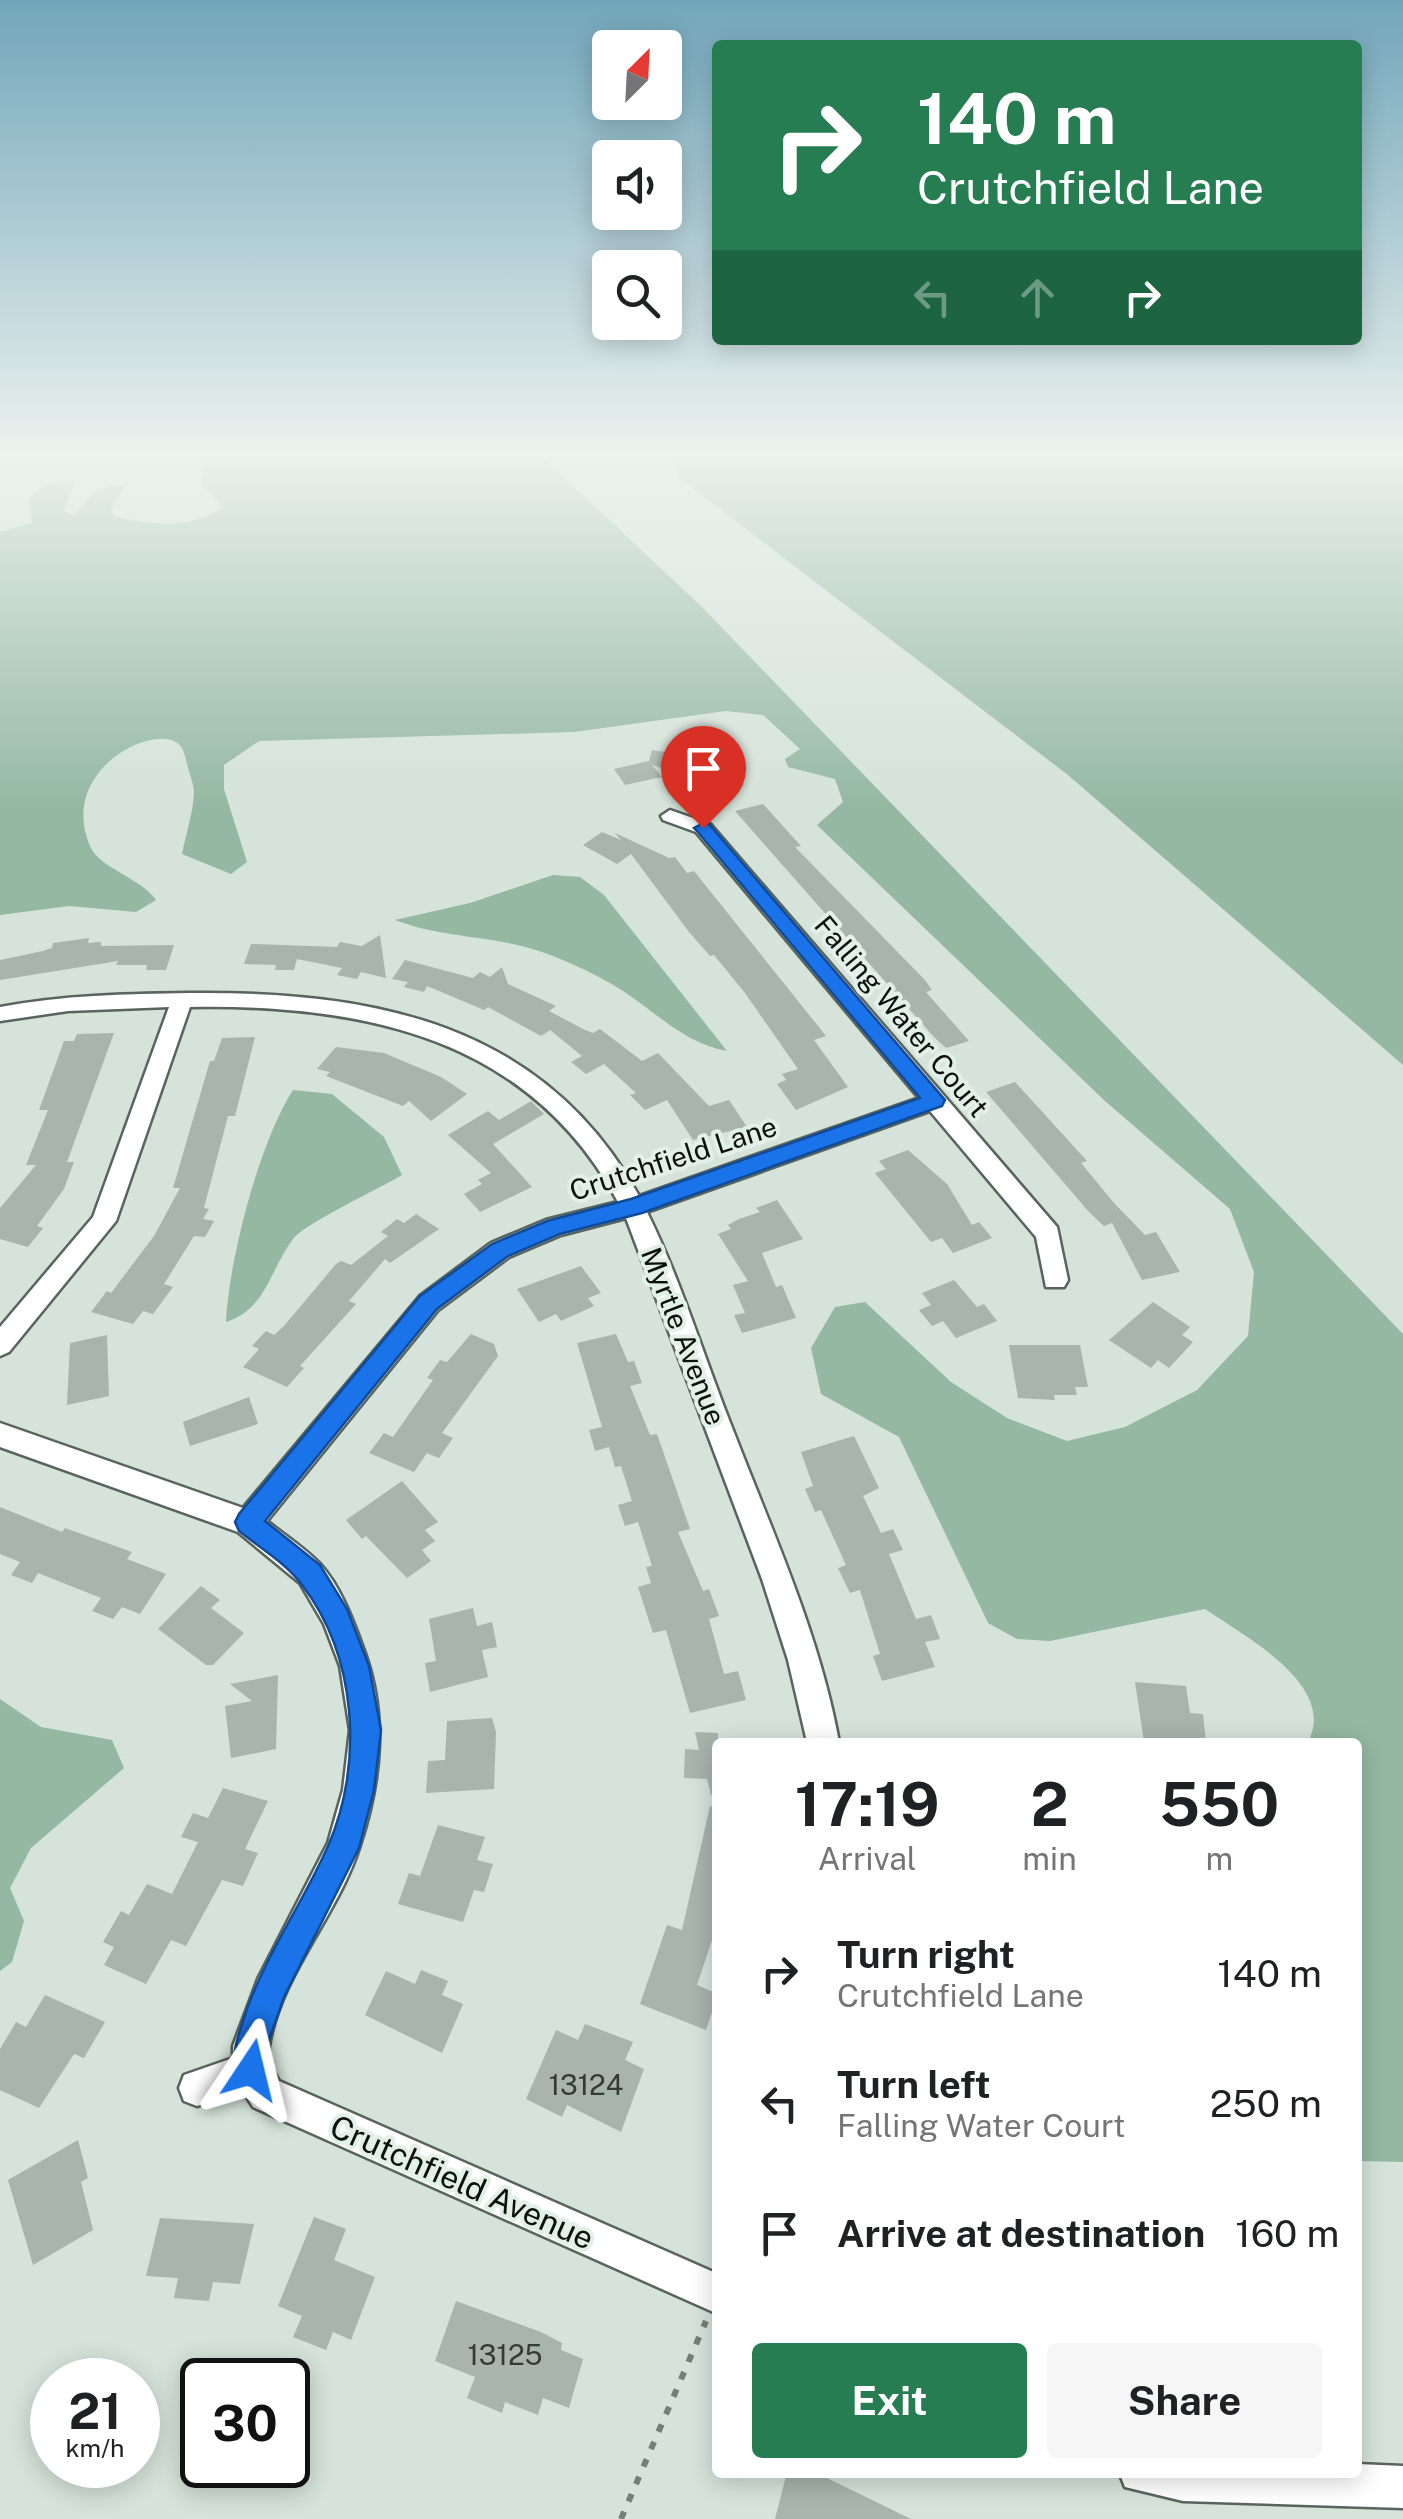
<!DOCTYPE html>
<html lang="en">
<head>
<meta charset="utf-8">
<style>
	:root { --surface:#fff; --page:#f6f6f6; --text:#202124; --muted:#757577; --accent:#257d51 }
	body { margin:0; font-family:"Public Sans",sans-serif; background:var(--page); color:var(--text); height:100vh; display:flex; flex-direction:column; font-size:38px; white-space:nowrap }
	* { box-sizing:border-box; margin:0 }
	p { font-size:32px; color:var(--muted) }
	.icon { flex:none; width:55px; height:55px; fill:none; stroke:currentColor; stroke-width:2; stroke-linecap:round; stroke-linejoin:round }
	.map { position:relative; flex:1; overflow:hidden }
	.drawer { position:absolute; left:712px; top:1738px; width:650px; height:740px; display:flex; flex-direction:column; background:var(--surface); border-radius:10px; box-shadow:0 5px 25px #0003 }
	.drawer>* { flex:none }
	.hud { position:absolute; left:712px; top:40px; width:650px; height:305px; border-radius:10px; box-shadow:0 5px 25px #0003; background:#257d51; color:#fff; overflow:hidden }
	.needle { width:65px; rotate:24deg }
	.tools { position:absolute; left:592px; top:30px; display:grid; gap:20px }
	.tools a { display:grid; place-items:center; width:90px; height:90px; border-radius:10px; background:var(--surface); box-shadow:0 5px 25px #0003; font-size:50px }
	.speed { position:absolute; left:30px; top:2358px; display:flex; gap:20px; font-size:50px; font-weight:700; text-align:center }
	.speed>* { display:grid; place-content:center; width:130px; height:130px; border-radius:50%; background:var(--surface); box-shadow:0 5px 25px #0003; line-height:1 }
	.speed small { font-size:25px; font-weight:400 }
	.speed .limit { border:5px solid #111; border-radius:15px; background:#fff; color:#111 }
	.pin { position:absolute; display:grid; place-items:center; width:85px; height:85px; color:#fff; margin:-102px -42px; border-radius:50% 50% 50% 0; rotate:-45deg; box-shadow:0 0 10px #0007 }
	.pin .icon { rotate:45deg }
	.me { position:absolute; width:110px; margin:-55px; rotate:10deg; stroke-linejoin:round; filter:drop-shadow(0 0 8px #0008) }
	.turn { display:flex; align-items:center; gap:35px; height:210px; padding:0 40px; font-size:45px }
	.turn .icon { width:130px; height:130px; stroke-width:2.5 }
	.turn b { display:block; font-size:70px; line-height:85px }
	.lanes { display:flex; align-items:center; height:95px; padding:0 40px; background:#0003; justify-content:center; gap:50px; direction:ltr }
	.lanes .off { opacity:.35 }
	.eta { display:flex; justify-content:space-evenly; align-items:center; height:170px; text-align:center }
	.eta b { font-size:60px; font-weight:700; line-height:70px }
	.action { display:flex; gap:20px; margin-top:auto; padding:20px 40px }
	.action a { flex:1; height:115px; border-radius:10px; background:var(--accent); color:#fff; font-size:40px; font-weight:700; line-height:115px; text-align:center }
	.action a+a { background:var(--page); color:var(--text) }
	ul { padding:0; list-style:none }
	li { display:flex; align-items:center; gap:30px; height:130px; padding:0 40px }
	li div { flex:1 }
	li b { display:block; font-size:38px }
	li em { font-style:normal }
	.map>svg:first-child { display:block }
	.green { fill:#94b8a2 }
	.building { fill:#a8b4ac }
	.lines { fill:none; stroke-linecap:round; stroke-linejoin:round }
	.minor-casing { stroke:#59645d; stroke-width:5 }
	.path { stroke:#757e78; stroke-width:6; stroke-dasharray:8 11; stroke-linecap:butt }
	.minor { fill:#fff; fill-rule:evenodd }
	.route { fill:#1a73e8; stroke:#114b97; stroke-width:2.5 }
	.labels { text-anchor:middle; dominant-baseline:central; stroke-width:8; stroke-linejoin:round; paint-order:stroke }
	.street-label { font-size:28px; fill:#0d110e; stroke:#e3f0e7 }
	.near-number-label { font-size:28px; fill:#343a36 }
	.near-street-label { font-size:32px; fill:#0d110e; stroke:#e3f0e7 }
</style>
</head>
<body>
<div class="map">
<svg width="1403" height="2519" viewBox="0 0 1403 2519">
	<rect width="100%" height="100%" fill="#d5e3da"/>
	<!-- green -->
	<g class="green">
		<path d="M 205,456 L 541,456 L 702,607 L 1403,1334 L 1403,2162 L 1358,2161 L 1358,1742 L 1308,1742 C 1338,1685 1244,1636 1205,1609 L 1050,1641 L 1017,1639 L 988,1623 L 899,1437 L 821,1394 L 811,1348 L 835,1307 L 865,1302 L 951,1382 L 1007,1418 L 1067,1441 L 1125,1427 L 1197,1390 L 1248,1336 L 1254,1272 L 1230,1209 L 1105,1101 L 817,825 L 843,802 L 835,779 L 788,767 L 785,759 L 800,749 L 763,715 L 726,711 L 574,732 L 259,741 L 224,765 L 224,789 L 247,862 L 231,874 L 182,854 C 186,834 193,813 194,793 C 194,786 191,778 189,771 C 187,764 185,754 182,748 C 163,717 54,768 91,848 C 100,868 141,878 156,900 L 136,912 L 69,906 L 0,915 L 0,532 L 32,523 L 29,498 C 44,483 54,480 75,482 L 64,511 L 74,516 C 90,497 97,482 125,487 L 111,509 L 114,516 C 147,526 195,529 222,507 L 202,484 Z"/>
		<path d="M 670,456 L 1403,456 L 1403,1065 L 1068,775 L 682,480 Z"/>
		<path d="M 553,875 L 580,877 L 604,895 L 727,1051 C 680,1043 649,1004 608,982 C 589,971 566,961 545,953 C 496,935 444,939 395,920 L 470,903 Z"/>
		<path d="M 293,1090 L 332,1094 L 384,1137 L 402,1175 C 379,1189 307,1222 293,1239 C 270,1269 266,1310 226,1322 C 229,1259 259,1143 293,1090 Z"/>
		<path d="M 0,1699 L 41,1727 L 112,1740 L 124,1768 L 31,1848 L 10,1888 L 24,1921 L 12,1962 L 0,1971 Z"/>
	</g>
	<!-- building -->
	<g class="building">
		<path d="M 652,750 L 694,757 L 732,769 L 715,786 L 652,765 L 662,777 L 625,785 L 614,769 L 649,761 Z"/>
		<path d="M 763,804 L 801,846 L 795,847 L 925,980 L 932,990 L 926,992 L 969,1041 L 946,1048 L 934,1037 L 735,811 Z"/>
		<path d="M 602,832 L 621,840 L 615,833 L 669,858 L 675,857 L 687,873 L 694,871 L 826,1036 L 814,1040 L 848,1087 L 796,1110 L 777,1084 L 786,1080 L 782,1074 L 798,1069 L 745,993 L 714,955 L 710,956 L 689,932 L 631,854 L 617,864 L 583,845 Z"/>
		<path d="M 380,935 L 386,978 L 361,972 L 357,979 L 337,975 L 342,968 L 297,959 L 294,970 L 275,970 L 276,965 L 244,964 L 251,944 L 337,947 L 340,942 L 362,946 Z"/>
		<path d="M 89,938 L 88,943 L 101,942 L 101,946 L 174,945 L 166,970 L 146,970 L 147,965 L 116,965 L 118,961 L 0,980 L 0,960 L 43,951 L 52,948 L 53,943 Z"/>
		<path d="M 405,960 L 473,978 L 480,972 L 490,977 L 502,967 L 508,984 L 556,1006 L 549,1011 L 585,1030 L 593,1033 L 600,1029 L 642,1061 L 658,1053 L 709,1106 L 729,1100 L 747,1127 L 693,1140 L 667,1100 L 645,1110 L 630,1095 L 636,1093 L 604,1064 L 586,1074 L 571,1062 L 582,1056 L 550,1030 L 541,1036 L 488,1007 L 484,1010 L 427,986 L 424,992 L 404,987 L 408,982 L 392,979 Z"/>
		<path d="M 114,1033 L 67,1162 L 74,1162 L 64,1189 L 37,1226 L 43,1228 L 28,1247 L 0,1239 L 0,1208 L 36,1165 L 26,1165 L 48,1110 L 39,1110 L 64,1041 L 74,1041 L 77,1034 Z"/>
		<path d="M 255,1037 L 235,1116 L 228,1116 L 204,1208 L 209,1209 L 203,1219 L 214,1221 L 205,1237 L 194,1236 L 164,1284 L 173,1287 L 153,1314 L 143,1311 L 133,1324 L 91,1312 L 107,1291 L 111,1293 L 154,1236 L 180,1188 L 173,1188 L 210,1061 L 214,1061 L 222,1038 Z"/>
		<path d="M 336,1047 L 384,1053 L 441,1077 L 467,1094 L 431,1121 L 409,1101 L 403,1106 L 326,1076 L 330,1072 L 317,1069 Z"/>
		<path d="M 1015,1082 L 1087,1161 L 1081,1163 L 1114,1203 L 1145,1235 L 1156,1232 L 1180,1272 L 1142,1280 L 1112,1223 L 1104,1226 L 1089,1212 L 986,1092 Z"/>
		<path d="M 531,1101 L 544,1114 L 493,1144 L 532,1187 L 480,1212 L 464,1194 L 482,1184 L 478,1180 L 491,1173 L 448,1135 L 488,1111 L 499,1120 Z"/>
		<path d="M 908,1150 L 947,1184 L 972,1225 L 979,1222 L 992,1238 L 953,1253 L 942,1238 L 931,1242 L 875,1173 L 886,1169 L 879,1161 Z"/>
		<path d="M 777,1200 L 803,1239 L 762,1253 L 776,1287 L 782,1285 L 796,1318 L 742,1333 L 734,1315 L 745,1313 L 733,1285 L 748,1281 L 718,1234 L 731,1229 L 728,1225 L 739,1219 L 760,1212 L 756,1208 Z"/>
		<path d="M 416,1214 L 439,1229 L 390,1263 L 385,1259 L 349,1301 L 356,1304 L 300,1366 L 304,1368 L 287,1387 L 243,1367 L 259,1349 L 252,1346 L 266,1331 L 274,1335 L 284,1326 L 336,1264 L 341,1261 L 351,1265 L 388,1236 L 381,1232 L 397,1219 L 404,1223 Z"/>
		<path d="M 581,1266 L 601,1293 L 588,1298 L 594,1306 L 561,1321 L 556,1314 L 539,1322 L 517,1289 Z"/>
		<path d="M 954,1280 L 977,1307 L 984,1304 L 997,1321 L 956,1338 L 943,1321 L 932,1326 L 919,1310 L 931,1305 L 922,1293 Z"/>
		<path d="M 1153,1302 L 1190,1327 L 1182,1335 L 1193,1342 L 1169,1368 L 1158,1360 L 1151,1368 L 1109,1340 Z"/>
		<path d="M 471,1334 L 494,1344 L 498,1356 L 442,1433 L 453,1438 L 439,1458 L 427,1453 L 414,1472 L 369,1453 L 384,1433 L 393,1437 L 433,1380 L 427,1378 L 440,1360 L 447,1362 Z"/>
		<path d="M 616,1334 L 628,1362 L 634,1361 L 642,1383 L 630,1386 L 650,1435 L 657,1434 L 690,1529 L 678,1532 L 703,1591 L 709,1589 L 719,1616 L 709,1619 L 724,1674 L 738,1671 L 746,1700 L 690,1713 L 666,1630 L 653,1633 L 638,1587 L 651,1583 L 646,1567 L 652,1566 L 638,1522 L 625,1526 L 618,1505 L 632,1501 L 621,1466 L 615,1467 L 609,1447 L 595,1451 L 589,1430 L 602,1427 L 577,1343 Z"/>
		<path d="M 107,1335 L 109,1396 L 67,1405 L 70,1343 Z"/>
		<path d="M 1009,1345 L 1080,1345 L 1088,1387 L 1075,1387 L 1077,1395 L 1054,1395 L 1055,1400 L 1018,1398 Z"/>
		<path d="M 249,1397 L 258,1424 L 190,1446 L 183,1422 Z"/>
		<path d="M 854,1436 L 879,1488 L 863,1496 L 881,1533 L 893,1529 L 903,1550 L 889,1554 L 916,1619 L 931,1615 L 940,1639 L 925,1642 L 935,1667 L 882,1681 L 873,1656 L 880,1654 L 860,1590 L 850,1593 L 838,1568 L 846,1565 L 821,1510 L 815,1512 L 805,1489 L 813,1486 L 801,1452 Z"/>
		<path d="M 402,1481 L 438,1522 L 425,1530 L 435,1541 L 422,1550 L 431,1561 L 407,1578 L 366,1536 L 362,1539 L 346,1520 Z"/>
		<path d="M 0,1507 L 62,1532 L 65,1528 L 132,1552 L 127,1559 L 166,1574 L 140,1614 L 122,1607 L 113,1619 L 92,1611 L 101,1598 L 38,1573 L 32,1583 L 11,1575 L 20,1562 L 0,1554 Z"/>
		<path d="M 201,1586 L 220,1600 L 211,1608 L 244,1633 L 213,1665 L 206,1665 L 158,1629 Z"/>
		<path d="M 473,1608 L 477,1626 L 492,1622 L 497,1647 L 482,1650 L 488,1677 L 430,1692 L 425,1663 L 436,1661 L 429,1619 Z"/>
		<path d="M 278,1675 L 276,1749 L 231,1758 L 225,1706 L 252,1701 L 230,1684 Z"/>
		<path d="M 1135,1682 L 1186,1686 L 1190,1713 L 1203,1714 L 1206,1742 L 1144,1742 Z"/>
		<path d="M 492,1718 L 496,1732 L 494,1789 L 426,1793 L 428,1761 L 445,1760 L 447,1721 Z"/>
		<path d="M 695,1732 L 718,1733 L 718,1794 L 711,1795 L 707,1779 L 684,1778 L 685,1749 L 699,1750 Z"/>
		<path d="M 223,1788 L 268,1801 L 245,1849 L 258,1853 L 243,1886 L 222,1880 L 186,1946 L 171,1940 L 146,1984 L 104,1965 L 114,1947 L 103,1942 L 121,1911 L 129,1915 L 147,1884 L 172,1894 L 198,1842 L 181,1837 L 193,1813 L 208,1818 Z"/>
		<path d="M 710,1806 L 718,1807 L 718,1922 L 697,1985 L 718,1994 L 706,2030 L 640,2004 L 667,1925 L 682,1930 Z"/>
		<path d="M 438,1825 L 485,1837 L 477,1860 L 493,1864 L 484,1892 L 474,1890 L 463,1922 L 398,1904 L 409,1873 L 420,1876 Z"/>
		<path d="M 421,1970 L 448,1981 L 442,1995 L 463,2004 L 442,2053 L 365,2015 L 386,1971 L 415,1984 Z"/>
		<path d="M 45,1995 L 105,2022 L 84,2058 L 74,2054 L 39,2108 L 0,2090 L 0,2049 L 16,2022 L 26,2027 Z"/>
		<path d="M 585,2024 L 633,2042 L 625,2060 L 644,2069 L 621,2132 L 567,2105 L 562,2117 L 526,2099 L 556,2030 L 578,2040 Z"/>
		<path d="M 78,2140 L 88,2178 L 81,2182 L 93,2230 L 33,2265 L 8,2180 Z"/>
		<path d="M 314,2217 L 346,2229 L 334,2260 L 375,2277 L 351,2340 L 333,2332 L 326,2350 L 293,2337 L 302,2316 L 278,2306 Z"/>
		<path d="M 160,2218 L 254,2224 L 240,2284 L 213,2282 L 209,2301 L 174,2298 L 178,2278 L 146,2276 Z"/>
		<path d="M 456,2301 L 541,2332 L 562,2343 L 561,2350 L 583,2359 L 569,2408 L 543,2398 L 538,2415 L 505,2402 L 502,2413 L 467,2398 L 475,2377 L 435,2361 Z"/>
		<path d="M 787,2472 L 829,2472 L 827,2478 L 911,2519 L 775,2519 Z"/>
	</g>
	<g class="lines">
		<defs>
			<g id="minor">
				<path d="M 670,810 L 710,824 L 1057,1227 L 1068,1280 L 1064,1287 L 1046,1287 L 1036,1237 L 930,1111 L 647,1212 C 681,1281 703,1354 731,1425 C 771,1529 819,1632 839,1742 L 807,1742 L 788,1660 L 762,1579 L 626,1218 L 561,1235 L 509,1257 L 438,1310 L 267,1521 C 284,1535 305,1548 320,1564 C 340,1586 352,1618 362,1645 C 388,1712 382,1778 360,1845 C 339,1914 281,1973 269,2046 C 267,2060 272,2069 279,2081 L 718,2274 L 718,2314 L 253,2107 L 243,2091 L 197,2106 L 184,2101 L 179,2088 L 184,2075 L 233,2058 L 233,2046 L 258,1979 L 328,1843 L 343,1790 L 350,1730 L 340,1666 L 324,1624 L 300,1583 L 238,1532 L 0,1447 L 0,1423 L 243,1508 L 420,1296 L 491,1243 L 546,1220 L 618,1202 C 529,1037 363,1004 190,1007 L 116,1221 L 9,1352 L 0,1356 L 0,1327 L 93,1217 L 169,1007 L 68,1011 L 0,1021 L 0,1007 C 63,995 125,994 189,993 C 372,991 543,1022 639,1196 L 919,1098 L 696,832 L 663,820 L 661,816 Z"/>
				<path d="M 1358,2464 L 1403,2466 L 1403,2508 L 1183,2501 L 1125,2487 L 1119,2472 L 1358,2472 Z"/>
			</g>
		</defs>
		<!-- minor casing -->
		<use href="#minor" class="minor-casing"/>
		<!-- path -->
		<path class="path" d="M 621,2519 L 706,2321"/>
		<!-- minor -->
		<use href="#minor" class="minor"/>
	</g>
	<!-- sky -->
	<linearGradient id="sky" x2="0" y2="1"><stop stop-color="#71a6ba"/><stop offset="0.56" stop-color="#ecf2ee"/><stop offset="1" stop-color="#ecf2ee" stop-opacity="0"/></linearGradient>
	<rect width="1403" height="809" fill="url(#sky)"/>
	<!-- route -->
	<path class="route" d="M 703,823 L 709,824 L 945,1100 L 942,1106 L 642,1213 L 560,1234 L 508,1256 L 437,1309 L 265,1521 L 320,1565 L 347,1609 L 369,1666 L 381,1730 L 374,1790 L 359,1848 L 284,1997 L 267,2046 L 267,2070 L 262,2082 L 251,2087 L 239,2082 C 228,2056 239,2034 247,2009 C 268,1951 304,1901 328,1846 C 364,1764 357,1656 302,1585 C 287,1564 259,1547 239,1531 L 235,1522 L 239,1514 L 420,1296 L 492,1244 L 547,1221 L 631,1199 L 920,1098 L 697,831 L 694,828 Z"/>
	<g class="labels">
		<!-- street labels -->
		<g class="street-label">
			<text transform="translate(902 1016) rotate(50)">Falling Water Court</text>
			<text transform="translate(673 1158) rotate(-18)">Crutchfield Lane</text>
			<text transform="translate(684 1336) rotate(69)">Myrtle Avenue</text>
		</g>
		<!-- near-number labels -->
		<g class="near-number-label">
			<text x="586" y="2084">13124</text>
			<text x="505" y="2354">13125</text>
		</g>
		<!-- near-street labels -->
		<g class="near-street-label">
			<text transform="translate(462 2182) rotate(24)">Crutchfield Avenue</text>
		</g>
	</g>
</svg>
<div class="tools">
<a><svg class="needle" viewBox="-14 -14 28 28"><path d="M0-13l5 13h-10z" fill="#e53935"/><path d="M0 13l5-13h-10z" fill="#757577"/></svg></a>
<a><svg class="icon" aria-label="sound" viewBox="0 0 24 24"><path d="M4 9h4l5-4v14l-5-4H4zM17 9q2 3 0 6"/></svg></a>
<a><svg class="icon" aria-label="search" viewBox="0 0 24 24"><circle cx="10" cy="10" r="6"/><path d="M15 15l6 6"/></svg></a>
</div>
<div class="speed"><div>21<small>km/h</small></div><div class="limit">30</div></div>
<div class="pin" style="left:703px;top:828px;background:#d93025"><svg class="icon" aria-label="arrive" viewBox="0 0 24 24"><path d="M6 21V4h12l-3 4 3 4H6"/></svg></div>
<svg class="me" style="left:251px;top:2070px" viewBox="-20 -20 40 40"><path d="M0-17L14 15 0 8-14 15z" fill="#1a73e8" stroke="#fff" stroke-width="4"/></svg>
<div class="hud">
<div class="turn"><svg class="icon" aria-label="right" viewBox="0 0 24 24"><path d="M7 20v-9h11M14 6l5 5-5 5"/></svg><div><b>140 m</b>Crutchfield Lane</div></div>
<div class="lanes"><svg class="icon off" aria-label="left" viewBox="0 0 24 24"><path d="M17 20v-9H6M10 6l-5 5 5 5"/></svg><svg class="icon off" aria-label="ahead" viewBox="0 0 24 24"><path d="M12 20V5M6 11l6-6 6 6"/></svg><svg class="icon" aria-label="right" viewBox="0 0 24 24"><path d="M7 20v-9h11M14 6l5 5-5 5"/></svg></div>
</div>
<section class="drawer">
<div class="eta">
<div><b>17:19</b><p>Arrival</p></div>
<div><b>2</b><p>min</p></div>
<div><b>550</b><p>m</p></div>
</div>
<ul>
<li><svg class="icon" aria-label="right" viewBox="0 0 24 24"><path d="M7 20v-9h11M14 6l5 5-5 5"/></svg><div><b>Turn right</b><p>Crutchfield Lane</p></div><em>140 m</em></li>
<li><svg class="icon" aria-label="left" viewBox="0 0 24 24"><path d="M17 20v-9H6M10 6l-5 5 5 5"/></svg><div><b>Turn left</b><p>Falling Water Court</p></div><em>250 m</em></li>
<li><svg class="icon" aria-label="arrive" viewBox="0 0 24 24"><path d="M6 21V4h12l-3 4 3 4H6"/></svg><div><b>Arrive at destination</b></div><em>160 m</em></li>
</ul>
<div class="action"><a>Exit</a><a>Share</a></div>
</section>
</div>
</body>
</html>
